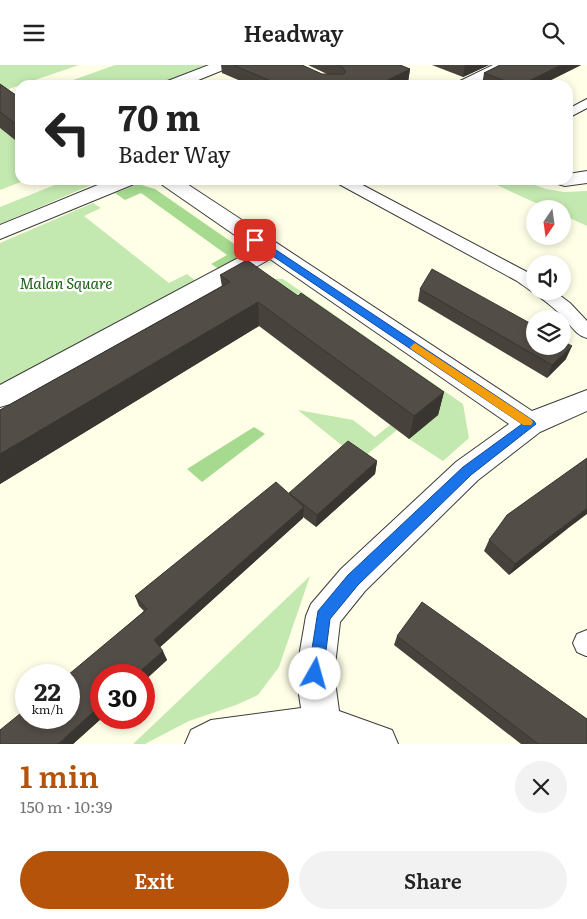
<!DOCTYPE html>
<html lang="en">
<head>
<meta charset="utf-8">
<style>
	:root { --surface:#fff; --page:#f2f2f2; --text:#222; --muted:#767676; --accent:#b45309 }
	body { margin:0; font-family:Literata,serif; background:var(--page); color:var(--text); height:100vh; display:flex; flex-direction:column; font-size:19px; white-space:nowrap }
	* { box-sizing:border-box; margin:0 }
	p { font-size:16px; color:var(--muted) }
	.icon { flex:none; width:28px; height:28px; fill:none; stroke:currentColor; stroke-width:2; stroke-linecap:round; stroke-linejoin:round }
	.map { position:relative; height:679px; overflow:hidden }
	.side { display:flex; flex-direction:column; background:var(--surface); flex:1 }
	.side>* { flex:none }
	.guide { position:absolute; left:15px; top:15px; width:558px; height:105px; border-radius:15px; box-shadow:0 2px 8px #0003; background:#fff; color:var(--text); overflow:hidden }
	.needle { width:32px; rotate:193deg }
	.controls { position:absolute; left:526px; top:135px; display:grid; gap:10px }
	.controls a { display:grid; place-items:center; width:45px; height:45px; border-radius:50%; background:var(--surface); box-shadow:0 2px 8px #0003; font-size:25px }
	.speed { position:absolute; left:15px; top:599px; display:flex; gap:10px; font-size:25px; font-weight:700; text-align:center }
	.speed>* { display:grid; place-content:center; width:65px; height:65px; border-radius:50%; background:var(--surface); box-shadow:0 2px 8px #0003; line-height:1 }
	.speed small { font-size:12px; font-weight:400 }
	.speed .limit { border:8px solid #d22; background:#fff; color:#111 }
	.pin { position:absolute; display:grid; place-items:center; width:42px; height:42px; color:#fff; margin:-21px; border-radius:10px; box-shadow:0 2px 8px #0006 }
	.me { position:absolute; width:55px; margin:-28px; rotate:7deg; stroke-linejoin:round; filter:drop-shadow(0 0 4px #0008) }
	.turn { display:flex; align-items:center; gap:18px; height:105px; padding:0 20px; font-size:22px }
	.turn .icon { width:65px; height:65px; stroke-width:2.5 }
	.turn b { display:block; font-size:35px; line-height:42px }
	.round { display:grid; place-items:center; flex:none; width:52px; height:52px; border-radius:26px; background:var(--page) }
	.overview { display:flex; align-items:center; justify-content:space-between; height:85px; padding:0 20px }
	h1 { font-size:30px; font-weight:600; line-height:38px; color:var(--accent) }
	.action { display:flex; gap:10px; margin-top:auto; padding:10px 20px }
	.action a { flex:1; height:58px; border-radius:30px; background:var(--accent); color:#fff; font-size:20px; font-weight:600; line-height:58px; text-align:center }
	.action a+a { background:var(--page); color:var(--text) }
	header { display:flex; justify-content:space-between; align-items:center; height:65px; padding:0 20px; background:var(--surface); font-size:22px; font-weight:600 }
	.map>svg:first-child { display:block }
	.green { fill:#c4e9b0 }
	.forest { fill:#a5da8f }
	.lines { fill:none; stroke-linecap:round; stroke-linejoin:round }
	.service-casing { stroke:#3c3c3c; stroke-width:2 }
	.minor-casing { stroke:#3c3c3c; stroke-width:2 }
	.service { fill:#fff; fill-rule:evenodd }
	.minor { fill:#fff; fill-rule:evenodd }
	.wall { fill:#47423c }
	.shaded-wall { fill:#393631 }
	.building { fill:#524d46; stroke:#393631 }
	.route { fill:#1a73e8; stroke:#114b97 }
	.slow { fill:#f59e0b }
	.labels { text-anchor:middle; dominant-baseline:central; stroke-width:5; stroke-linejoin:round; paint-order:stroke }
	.park-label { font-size:15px; font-style:italic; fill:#1d6219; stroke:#fff }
</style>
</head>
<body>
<header><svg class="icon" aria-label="menu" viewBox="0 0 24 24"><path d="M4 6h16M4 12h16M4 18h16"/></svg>Headway<svg class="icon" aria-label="search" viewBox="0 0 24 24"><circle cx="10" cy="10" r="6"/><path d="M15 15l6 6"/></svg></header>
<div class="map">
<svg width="587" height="679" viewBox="0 0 587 679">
	<rect width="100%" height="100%" fill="#fffee6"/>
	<!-- green -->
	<g class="green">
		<path d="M 0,0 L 79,0 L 0,27 Z"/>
		<path d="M 115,0 L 206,0 L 157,20 L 59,20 Z"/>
		<path d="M 0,63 L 20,79 L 20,115 L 26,115 L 0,125 Z"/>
		<path d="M 67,115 L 73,119 L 83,115 L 103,115 L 0,159 L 0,142 Z"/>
		<path d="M 486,115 L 522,115 L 546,124 L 564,127 L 587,126 L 587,161 L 563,150 L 562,144 L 549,144 Z"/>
		<path d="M 93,138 L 101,143 L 84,151 L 169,218 L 187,209 L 196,216 L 0,324 L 0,178 Z"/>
		<path d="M 247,213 L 283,214 L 463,339 L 469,373 L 443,396 L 409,374 L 248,219 L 0,349 Z"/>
		<path d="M 298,345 L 353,355 L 375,372 L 390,360 L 397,365 L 360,395 Z"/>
		<path d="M 310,511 L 279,602 L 258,630 L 236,640 L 189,656 L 145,679 L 133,679 Z"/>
	</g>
	<!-- forest -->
	<g class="forest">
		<path d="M 138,119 L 155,124 L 243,185 C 239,196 229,199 219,204 L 211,199 L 227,190 L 141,128 L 125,135 L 115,128 Z"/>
		<path d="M 254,362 L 265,369 L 202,417 L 187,404 Z"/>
	</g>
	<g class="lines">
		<defs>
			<g id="service">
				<path d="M 587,34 L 587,43 L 568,53 L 568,44 Z"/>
				<path d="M 335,115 L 353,115 L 529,208 L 535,213 L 535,226 L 554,226 L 570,238 L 587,256 L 587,273 C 574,270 568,255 558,247 C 545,235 531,226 517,216 L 337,118 Z"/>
				<path d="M 587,565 L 587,591 L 586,591 L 577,587 L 573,578 L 577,569 Z"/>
			</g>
			<g id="minor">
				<path d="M 209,0 L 231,0 L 228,3 L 186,20 L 163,20 L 165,17 Z"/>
				<path d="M 493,0 L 513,0 L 510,3 L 477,20 L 456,20 L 458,17 Z"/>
				<path d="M 587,106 L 587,118 L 565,121 L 558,119 L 555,115 L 568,115 L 568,109 Z"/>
				<path d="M 110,115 L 137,115 L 134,119 L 0,174 L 0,160 Z"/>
				<path d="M 158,115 L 181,115 L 532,346 L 587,325 L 587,346 L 540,367 L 478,415 L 365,526 L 340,557 L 334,609 L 339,646 L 392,665 L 398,679 L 185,679 L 191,665 L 211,655 L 301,643 L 296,609 L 306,551 L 311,539 L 341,504 L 456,397 L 509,359 L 270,194 L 10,339 L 0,342 L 0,320 L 255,184 L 161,119 Z"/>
			</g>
		</defs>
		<!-- service casing -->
		<use href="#service" class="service-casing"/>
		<!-- minor casing -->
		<use href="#minor" class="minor-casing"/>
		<!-- service -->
		<use href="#service" class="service"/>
		<!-- minor -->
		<use href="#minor" class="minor"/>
	</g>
	<!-- wall -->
	<g class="wall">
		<path d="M 221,0 L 302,0 L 322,9 L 327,9 L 308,0 L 400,0 L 410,4 L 408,17 L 402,20 L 250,20 L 222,8 Z"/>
		<path d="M 432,0 L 489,0 L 463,12 Z"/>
		<path d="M 500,0 L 581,0 L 541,20 L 482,20 L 484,8 Z"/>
		<path d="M 0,19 L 20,33 L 20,79 L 0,63 Z"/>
		<path d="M 220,210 L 298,231 L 444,327 L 438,350 L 409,374 L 259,261 L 0,419 L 0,345 L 222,222 Z"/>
		<path d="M 420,224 L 566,294 L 547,313 L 418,236 Z"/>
		<path d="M 377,396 L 375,409 L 316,462 L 303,452 L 303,453 L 160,582 L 167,595 L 144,616 L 144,610 L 101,652 L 103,652 L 73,679 L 26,652 L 144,546 L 139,541 L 135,531 L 289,429 Z"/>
		<path d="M 567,464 L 509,510 L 484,486 L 489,475 Z"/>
		<path d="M 397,571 L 587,679 L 521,679 L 394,580 Z"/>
	</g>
	<!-- shaded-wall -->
	<g class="shaded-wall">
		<path d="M 468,0 L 489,0 L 463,12 L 465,1 Z"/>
		<path d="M 561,0 L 581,0 L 541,20 L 521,20 Z"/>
		<path d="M 410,4 L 408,17 L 402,20 L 378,20 Z"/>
		<path d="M 258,237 L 259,261 L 0,419 L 0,389 Z"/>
		<path d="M 572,281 L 566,294 L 547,313 L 552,300 Z"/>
		<path d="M 444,327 L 438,350 L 409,374 L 414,351 Z"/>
		<path d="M 377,396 L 375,409 L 316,462 L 317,450 Z"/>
		<path d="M 304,442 L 303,453 L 157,585 L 154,575 Z"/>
		<path d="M 587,443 L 587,449 L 567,464 L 509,510 L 515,499 Z"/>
		<path d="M 163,586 L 167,595 L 144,616 L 144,610 L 136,610 Z"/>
		<path d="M 101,640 L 101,652 L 103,652 L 73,679 L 58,679 Z"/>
	</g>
	<!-- building -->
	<g class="building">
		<path d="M 233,0 L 302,0 L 322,9 L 344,9 L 346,7 L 342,2 L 337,0 L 400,0 L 410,4 L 378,20 L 280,20 Z"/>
		<path d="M 500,0 L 561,0 L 521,20 L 516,20 L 484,8 Z"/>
		<path d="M 0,19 L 20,33 L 20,62 L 0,47 Z"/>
		<path d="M 247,195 L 298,231 L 301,228 L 444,327 L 414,351 L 258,237 L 0,389 L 0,345 L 230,217 L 220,210 Z"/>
		<path d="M 432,204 L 535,261 L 535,281 L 562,281 L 562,276 L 572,281 L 552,300 L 420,224 Z"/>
		<path d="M 348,376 L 377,396 L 317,450 L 289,428 Z"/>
		<path d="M 587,393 L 587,443 L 515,499 L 489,475 L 507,450 Z"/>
		<path d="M 276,417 L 304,442 L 154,575 L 163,586 L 136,610 L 101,610 L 101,640 L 58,679 L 0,679 L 0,665 L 26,644 L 26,652 L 69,652 L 69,610 L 68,610 L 147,544 L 135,531 Z"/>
		<path d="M 422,537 L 587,654 L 587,679 L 538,679 L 397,571 Z"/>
	</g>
	<!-- route -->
	<path class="route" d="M 252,173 L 258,173 L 534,356 L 536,359 L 471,410 L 358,520 L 330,554 L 323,609 L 321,615 L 315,617 L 310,615 L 308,609 L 318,546 L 348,510 L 463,402 L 522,359 L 252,177 Z"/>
	<!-- slow -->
	<path class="slow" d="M 415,278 L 531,354 L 533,357 L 531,360 L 523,360 L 411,284 L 410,282 Z"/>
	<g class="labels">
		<!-- park labels -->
		<g class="park-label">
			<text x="66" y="217">Malan Square</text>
		</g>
	</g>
</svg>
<div class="controls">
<a><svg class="needle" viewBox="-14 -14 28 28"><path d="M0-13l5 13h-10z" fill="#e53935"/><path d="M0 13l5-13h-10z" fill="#767676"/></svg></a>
<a><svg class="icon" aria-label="sound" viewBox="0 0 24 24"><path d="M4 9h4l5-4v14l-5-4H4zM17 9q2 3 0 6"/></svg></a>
<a><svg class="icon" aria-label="layers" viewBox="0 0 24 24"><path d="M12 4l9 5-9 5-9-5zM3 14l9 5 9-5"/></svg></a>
</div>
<div class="speed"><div>22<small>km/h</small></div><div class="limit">30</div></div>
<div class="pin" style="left:255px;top:175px;background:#d93025"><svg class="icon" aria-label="arrive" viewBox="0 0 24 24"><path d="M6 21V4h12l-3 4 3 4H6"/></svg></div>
<svg class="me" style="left:315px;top:609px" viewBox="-20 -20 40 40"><circle r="19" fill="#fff"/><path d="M0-13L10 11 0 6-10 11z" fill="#1a73e8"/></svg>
<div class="guide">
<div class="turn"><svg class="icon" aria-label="left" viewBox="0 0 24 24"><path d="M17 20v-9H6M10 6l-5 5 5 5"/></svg><div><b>70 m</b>Bader Way</div></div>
</div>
</div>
<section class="side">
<div class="overview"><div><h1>1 min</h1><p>150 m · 10:39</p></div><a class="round"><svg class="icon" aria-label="close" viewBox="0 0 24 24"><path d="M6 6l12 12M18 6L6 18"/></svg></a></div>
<div class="action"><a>Exit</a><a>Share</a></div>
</section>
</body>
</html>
